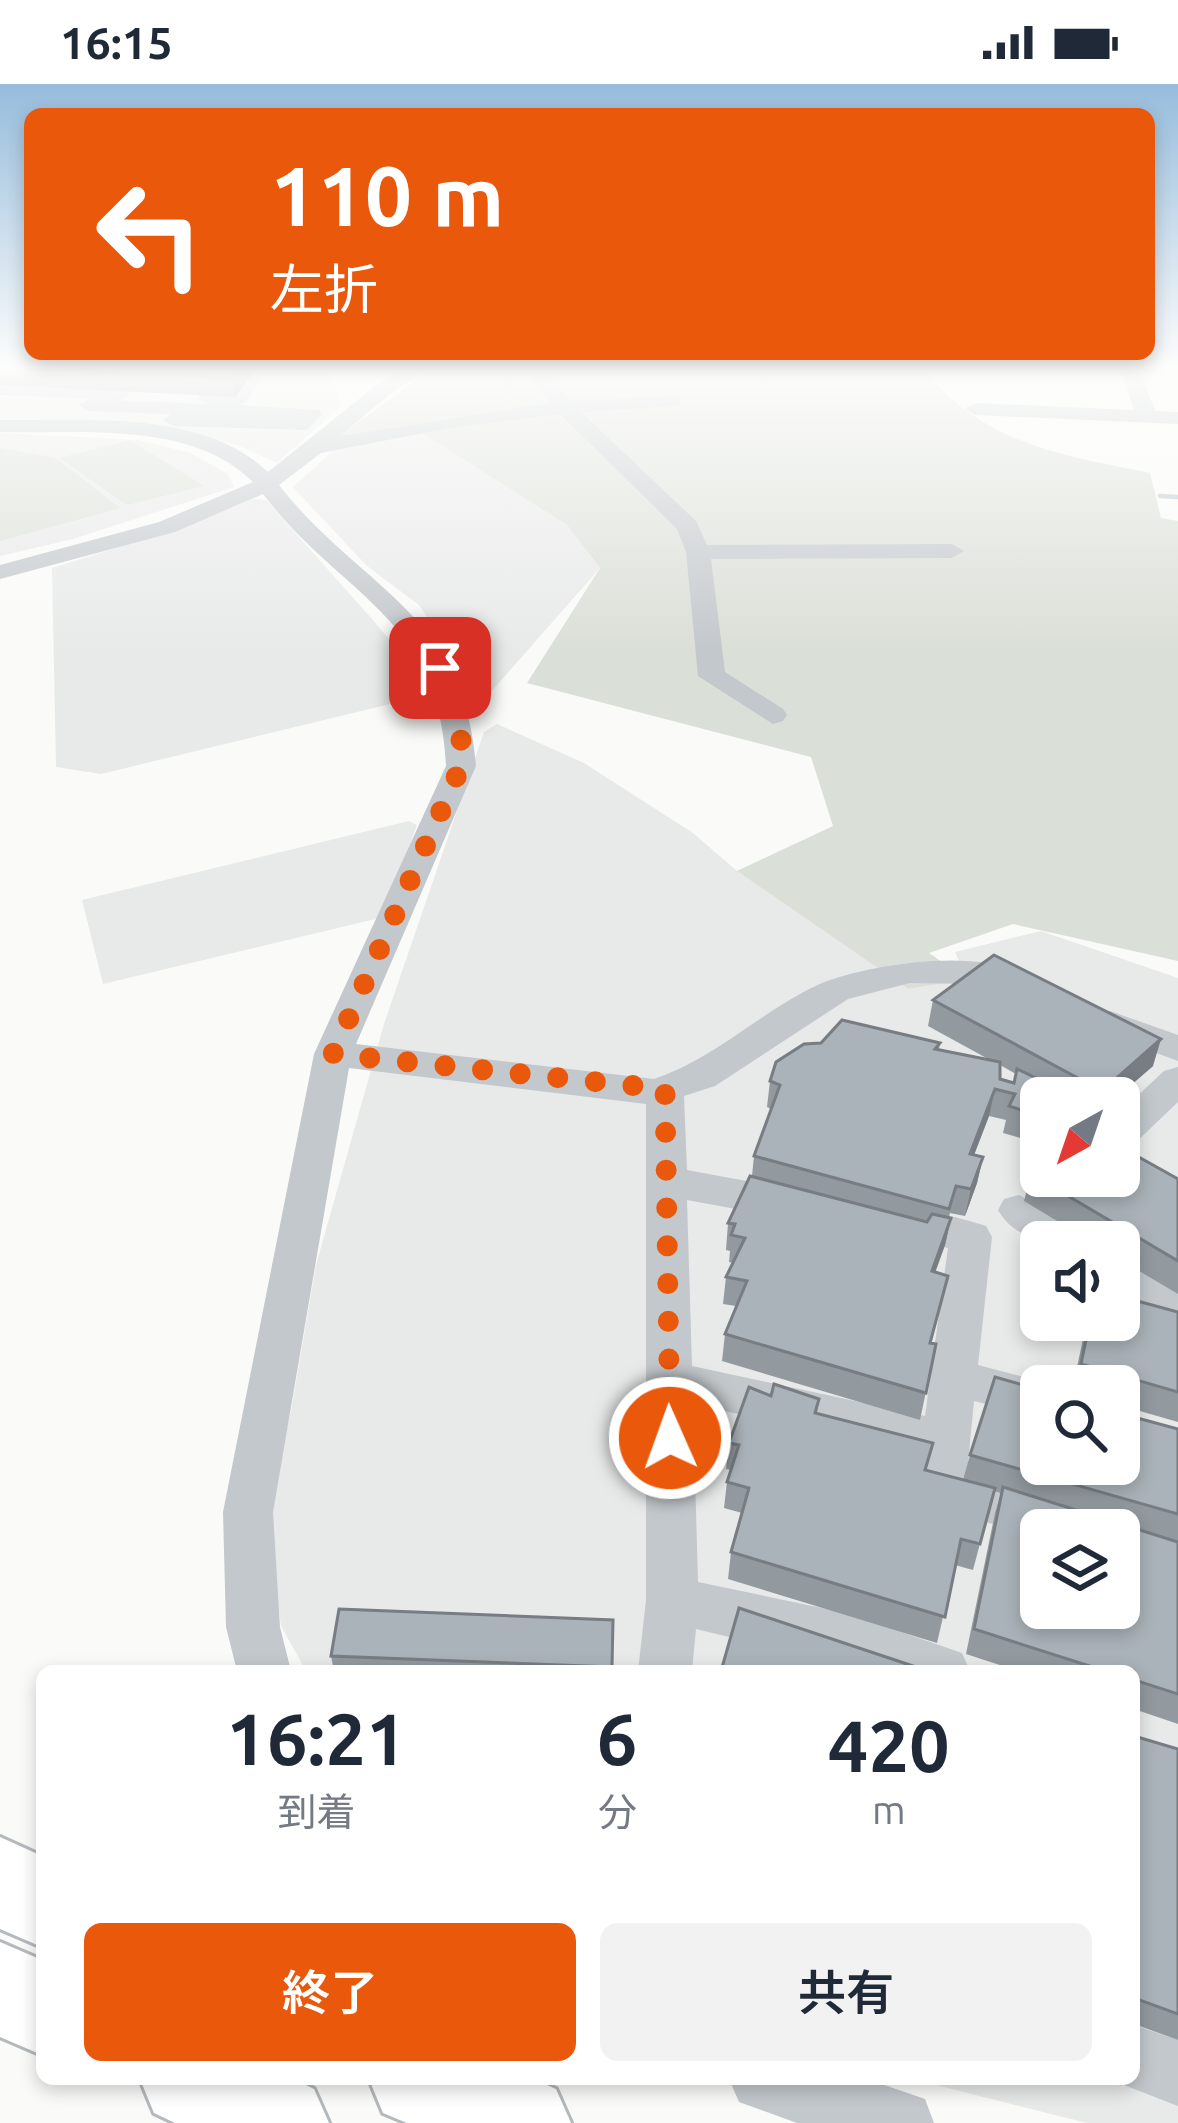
<!DOCTYPE html>
<html lang="ja">
<head>
<meta charset="utf-8">
<style>
	:root { --surface:#fff; --page:#f2f2f3; --text:#1f2937; --muted:#747a83; --accent:#ea580c }
	body { margin:0; font-family:Ubuntu,"Noto Sans JP",sans-serif; background:var(--page); color:var(--text); height:100vh; display:flex; flex-direction:column; font-size:45px; white-space:nowrap }
	* { box-sizing:border-box; margin:0 }
	p { font-size:39px; color:var(--muted) }
	.icon { flex:none; width:66px; height:66px; fill:none; stroke:currentColor; stroke-width:2; stroke-linecap:round; stroke-linejoin:round }
	.map { position:relative; flex:1; overflow:hidden }
	.panel { position:absolute; left:36px; top:1581px; width:1104px; height:420px; display:flex; flex-direction:column; background:var(--surface); border-radius:18px; box-shadow:0 6px 18px #0003 }
	.panel>* { flex:none }
	.hud { position:absolute; left:24px; top:24px; width:1131px; height:252px; border-radius:18px; box-shadow:0 6px 18px #0003; background:#ea580c; color:#fff; overflow:hidden }
	.needle { width:78px; rotate:220deg }
	.tools { position:absolute; left:1020px; top:993px; display:grid; gap:24px }
	.tools a { display:grid; place-items:center; width:120px; height:120px; border-radius:18px; background:var(--surface); box-shadow:0 6px 18px #0003; font-size:60px }
	.pin { position:absolute; display:grid; place-items:center; width:102px; height:102px; color:#fff; margin:-51px; border-radius:24px; box-shadow:0 6px 18px #0006 }
	.me { position:absolute; width:132px; margin:-66px; rotate:358deg; stroke-linejoin:round; filter:drop-shadow(0 0 9px #0008) }
	.turn { display:flex; align-items:center; gap:42px; height:252px; padding:0 48px; font-size:54px }
	.turn .icon { width:156px; height:156px; stroke-width:2.5 }
	.turn b { display:block; font-size:84px; line-height:102px }
	.eta { display:flex; justify-content:space-evenly; align-items:center; height:204px; text-align:center }
	.eta b { font-size:72px; font-weight:600; line-height:84px }
	.cta { display:flex; gap:24px; margin-top:auto; padding:24px 48px }
	.cta a { flex:1; height:138px; border-radius:18px; background:var(--accent); color:#fff; font-size:48px; font-weight:600; line-height:138px; text-align:center }
	.cta a+a { background:var(--page); color:var(--text) }
	.status { display:flex; justify-content:space-between; align-items:center; height:84px; padding:0 60px; background:var(--surface); direction:ltr }
	.status svg { height:33px; fill:currentColor }
	.map>svg:first-child { display:block }
	.built { fill:#e8e9e9; fill-rule:evenodd }
	.green { fill:#dadfd7 }
	.lines { fill:none; stroke-linecap:round; stroke-linejoin:round }
	.stream { stroke:#bbc7cb; stroke-width:4.5 }
	.highway-casing { stroke:#b4b9bd; stroke-width:6 }
	.minor { fill:#c3c8cc; fill-rule:evenodd }
	.highway { fill:#fff; fill-rule:evenodd }
	.wall { fill:#929a9f; fill-rule:evenodd }
	.shaded-wall { fill:#777d82 }
	.building { fill:#aab3b9; stroke:#777d82; stroke-width:3; fill-rule:evenodd }
	.route { stroke:#ea580c; stroke-width:21; stroke-dasharray:0 37.8 }
</style>
</head>
<body>
<div class="status"><b>16:15</b><svg viewBox="0 0 49 12"><path d="M0 12V9h3v3zM5 12V6h3v6zM10 12V3h3v9zM15 12V0h3v12zM26 1h20v11H26zM47 4h2v5h-2z"/></svg></div>
<div class="map">
<svg width="1178" height="2039" viewBox="0 0 1178 2039">
	<rect width="100%" height="100%" fill="#fafaf8"/>
	<!-- built -->
	<g class="built">
		<path d="M 0,281 L 325,281 L 342,321 L 277,379 L 240,362 L 177,347 L 0,337 Z"/>
		<path d="M 0,349 L 139,356 L 191,369 L 228,390 L 234,403 L 73,455 L 0,472 Z"/>
		<path d="M 422,349 L 567,441 L 600,484 L 483,617 L 419,521 L 367,482 L 293,403 L 334,366 Z"/>
		<path d="M 253,415 L 266,416 L 372,535 L 403,572 L 423,612 L 101,690 L 56,683 L 52,484 L 189,441 Z"/>
		<path d="M 497,640 L 584,679 L 693,749 L 737,787 L 908,905 L 966,894 L 955,868 L 1041,847 L 1178,894 L 1178,2039 L 1087,2039 L 912,1995 L 1134,1995 L 1134,1587 L 306,1587 L 281,1542 L 267,1434 L 291,1327 L 316,1181 L 384,940 L 484,648 ZM 1041,1014 L 1119,1014 L 1119,1092 L 1041,1092 ZM 1041,1158 L 1119,1158 L 1119,1236 L 1041,1236 ZM 1041,1302 L 1119,1302 L 1119,1380 L 1041,1380 ZM 1041,1446 L 1119,1446 L 1119,1524 L 1041,1524 Z"/>
		<path d="M 409,737 L 417,741 L 384,833 L 103,900 L 82,816 Z"/>
	</g>
	<!-- green -->
	<g class="green">
		<path d="M 366,281 L 918,281 C 985,360 1054,370 1150,389 L 1161,434 L 1178,437 L 1178,877 L 1013,840 L 929,869 L 967,895 L 908,905 L 737,787 L 833,742 L 811,673 L 527,599 L 600,484 L 567,441 L 422,349 L 335,355 L 426,289 L 392,289 Z"/>
		<path d="M 130,356 L 204,402 L 127,421 L 59,374 Z"/>
		<path d="M 0,364 L 56,374 L 120,424 L 0,457 Z"/>
	</g>
	<g class="lines">
		<!-- stream -->
		<path class="stream" d="M 1160,412 L 1178,413"/>
		<defs>
			<g id="highway">
				<path d="M 0,1753 L 42,1772 L 42,1863 L 0,1845 Z"/>
				<path d="M 0,1858 L 42,1876 L 42,1971 L 0,1953 Z"/>
				<path d="M 140,1995 L 294,1995 L 314,2005 L 329,2039 L 175,2039 L 154,2029 Z"/>
				<path d="M 369,1995 L 533,1995 L 556,2005 L 571,2039 L 407,2039 L 383,2029 Z"/>
			</g>
		</defs>
		<!-- highway casing -->
		<use href="#highway" class="highway-casing"/>
		<!-- minor -->
		<g class="minor">
			<path d="M 254,281 L 273,281 L 245,319 L 238,321 L 319,326 L 322,330 L 307,346 L 173,342 L 163,336 L 171,330 L 89,327 L 79,321 L 89,315 L 207,320 L 198,314 L 201,310 L 232,309 Z"/>
			<path d="M 409,281 L 433,281 L 388,312 L 340,352 L 551,319 L 530,293 L 544,281 L 566,281 L 551,294 L 571,317 L 680,312 L 680,320 L 673,322 L 581,328 L 696,437 L 707,461 L 952,460 L 964,467 L 952,474 L 711,475 L 725,588 L 783,625 L 787,631 L 783,637 L 773,640 L 698,592 L 686,468 L 677,445 L 560,330 L 450,344 L 321,369 L 279,401 C 361,506 465,528 476,682 L 356,960 L 654,995 C 717,974 763,925 822,899 C 865,881 1003,857 1034,903 L 1029,911 L 1016,914 L 976,900 L 910,899 L 848,915 L 715,1002 L 684,1012 L 687,1086 L 789,1105 L 804,1109 L 810,1120 L 804,1131 L 789,1135 L 687,1116 L 692,1282 L 925,1332 L 948,1164 L 879,1150 L 873,1139 L 879,1128 C 910,1119 956,1133 986,1142 L 992,1153 L 978,1281 L 1058,1302 L 1041,1302 L 1041,1334 L 974,1317 L 967,1390 L 1102,1430 L 1109,1446 L 1041,1446 L 1041,1455 L 924,1419 L 916,1404 L 920,1370 L 693,1320 L 698,1498 L 846,1529 L 962,1569 L 970,1587 L 870,1587 L 696,1545 L 692,1587 L 638,1587 L 646,1516 L 646,1020 L 349,984 L 273,1428 L 280,1543 L 291,1587 L 237,1587 L 226,1543 L 223,1428 L 314,970 L 446,682 C 440,532 341,513 263,410 L 175,448 L 0,495 L 0,481 L 159,438 L 253,398 C 191,336 80,350 0,348 L 0,336 C 84,337 203,325 268,388 L 374,303 Z"/>
			<path d="M 1119,281 L 1138,281 L 1155,327 L 1178,328 L 1178,340 L 975,331 L 965,325 L 975,319 L 1134,326 Z"/>
			<path d="M 0,299 L 120,304 L 130,310 L 120,316 L 0,311 Z"/>
			<path d="M 1110,927 L 1178,951 L 1178,977 L 1097,947 L 1092,939 L 1097,931 Z"/>
			<path d="M 1178,983 L 1178,1018 L 1133,1061 L 1119,1065 L 1119,1029 L 1164,987 Z"/>
			<path d="M 1019,1111 L 1088,1147 L 1094,1158 C 1058,1158 1019,1162 998,1126 L 1004,1115 Z"/>
			<path d="M 1119,1169 L 1178,1199 L 1178,1237 L 1119,1206 Z"/>
			<path d="M 1134,1941 L 1178,1956 L 1178,2022 L 1111,1996 L 1134,1995 Z"/>
			<path d="M 729,1995 L 867,1995 L 925,2015 L 934,2039 L 797,2039 L 739,2018 Z"/>
		</g>
		<!-- highway -->
		<use href="#highway" class="highway"/>
	</g>
	<!-- wall -->
	<g class="wall">
		<path d="M 0,281 L 259,281 L 235,313 L 0,301 Z"/>
		<path d="M 933,916 L 1153,982 L 1116,1014 L 1059,1014 L 1037,1002 L 1024,1055 L 1003,1049 L 1006,1036 L 989,1032 L 974,1071 L 983,1073 L 977,1099 L 965,1132 L 950,1129 L 949,1133 L 951,1134 L 945,1161 L 935,1188 L 931,1259 L 936,1260 L 920,1336 L 722,1277 L 725,1250 L 736,1222 L 723,1220 L 726,1193 L 733,1179 L 729,1178 L 730,1167 L 726,1166 L 728,1139 L 752,1092 L 754,1072 L 771,1025 L 767,1023 L 770,997 L 940,959 L 939,966 L 990,976 L 928,942 ZM 1000,981 L 1016,990 L 1014,999 L 1000,995 Z"/>
		<path d="M 1031,1090 L 1178,1095 L 1178,1210 L 1119,1175 L 1119,1158 L 1092,1158 L 1024,1117 Z"/>
		<path d="M 1178,1228 L 1178,1338 L 1119,1321 L 1119,1302 L 1073,1302 L 1087,1236 L 1119,1236 Z"/>
		<path d="M 771,1312 L 819,1315 L 817,1329 L 926,1386 L 963,1396 L 970,1371 L 1178,1345 L 1178,1640 L 1134,1625 L 1134,1587 L 1018,1587 L 966,1570 L 995,1429 L 1001,1409 L 994,1407 L 973,1486 L 955,1481 L 937,1559 L 728,1495 L 731,1468 L 742,1429 L 724,1424 L 727,1398 L 731,1386 L 726,1385 L 729,1359 Z"/>
		<path d="M 613,1536 L 612,1587 L 334,1587 L 331,1572 Z"/>
		<path d="M 1134,1652 L 1178,1665 L 1178,1956 L 1134,1940 Z"/>
	</g>
	<!-- shaded-wall -->
	<g class="shaded-wall">
		<path d="M 242,281 L 259,281 L 235,313 L 232,294 Z"/>
		<path d="M 1161,955 L 1153,982 L 1116,1014 L 1100,1014 L 1102,1007 Z"/>
		<path d="M 995,1005 L 989,1032 L 964,1097 L 970,1070 Z"/>
		<path d="M 983,1073 L 977,1099 L 965,1132 L 971,1105 Z"/>
		<path d="M 951,1134 L 945,1161 L 926,1214 L 932,1187 Z"/>
	</g>
	<!-- building -->
	<g class="building">
		<path d="M 0,281 L 242,281 L 232,294 L 0,283 Z"/>
		<path d="M 994,871 L 1161,955 L 1102,1007 L 933,916 Z"/>
		<path d="M 842,936 L 940,959 L 935,965 L 1000,978 L 1000,995 L 1014,999 L 1017,985 L 1038,995 L 1031,1029 L 1009,1022 L 1015,1010 L 995,1005 L 970,1070 L 983,1073 L 971,1105 L 956,1102 L 949,1125 L 754,1072 L 780,1001 L 770,997 L 776,978 L 804,960 L 821,959 Z"/>
		<path d="M 1119,1062 L 1178,1095 L 1178,1177 L 1031,1090 L 1041,1082 L 1041,1092 L 1119,1092 Z"/>
		<path d="M 750,1092 L 927,1138 L 932,1130 L 951,1134 L 932,1187 L 948,1192 L 930,1259 L 936,1260 L 926,1309 L 725,1250 L 747,1197 L 726,1193 L 745,1154 L 731,1151 L 735,1140 L 728,1139 Z"/>
		<path d="M 1119,1212 L 1178,1228 L 1178,1308 L 1081,1280 L 1090,1236 L 1119,1236 Z"/>
		<path d="M 995,1293 L 1041,1306 L 1041,1380 L 1119,1380 L 1119,1329 L 1178,1345 L 1178,1430 L 970,1371 Z"/>
		<path d="M 774,1300 L 819,1315 L 815,1329 L 933,1359 L 925,1386 L 995,1404 L 980,1460 L 961,1455 L 945,1533 L 731,1468 L 749,1404 L 727,1398 L 739,1361 L 729,1359 L 749,1303 L 771,1312 Z"/>
		<path d="M 1003,1403 L 1178,1458 L 1178,1610 L 1134,1596 L 1134,1587 L 1105,1587 L 974,1545 ZM 1041,1446 L 1119,1446 L 1119,1524 L 1041,1524 Z"/>
		<path d="M 739,1524 L 928,1587 L 721,1587 Z"/>
		<path d="M 339,1525 L 613,1536 L 612,1583 L 331,1572 Z"/>
		<path d="M 1134,1652 L 1178,1665 L 1178,1930 L 1134,1914 Z"/>
	</g>
	<!-- sky -->
	<linearGradient id="sky" x2="0" y2="1"><stop stop-color="#96bcdc"/><stop offset="0.5" stop-color="#fdfdfc"/><stop offset="1" stop-color="#fdfdfc" stop-opacity="0"/></linearGradient>
	<rect width="1178" height="567" fill="url(#sky)"/>
	<g class="lines">
		<!-- route -->
		<path class="route" d="M 440,584 L 461,646 L 461,682 L 333,970 L 665,1005 L 670,1354"/>
	</g>
</svg>
<div class="tools">
<a><svg class="needle" viewBox="-14 -14 28 28"><path d="M0-13l5 13h-10z" fill="#e53935"/><path d="M0 13l5-13h-10z" fill="#747a83"/></svg></a>
<a><svg class="icon" aria-label="sound" viewBox="0 0 24 24"><path d="M4 9h4l5-4v14l-5-4H4zM17 9q2 3 0 6"/></svg></a>
<a><svg class="icon" aria-label="search" viewBox="0 0 24 24"><circle cx="10" cy="10" r="6"/><path d="M15 15l6 6"/></svg></a>
<a><svg class="icon" aria-label="layers" viewBox="0 0 24 24"><path d="M12 4l9 5-9 5-9-5zM3 14l9 5 9-5"/></svg></a>
</div>
<div class="pin" style="left:440px;top:584px;background:#d93025"><svg class="icon" aria-label="arrive" viewBox="0 0 24 24"><path d="M6 21V4h12l-3 4 3 4H6"/></svg></div>
<svg class="me" style="left:670px;top:1354px" viewBox="-20 -20 40 40"><circle r="17" fill="#ea580c" stroke="#fff" stroke-width="3"/><path d="M0-11L8 9 0 5-8 9z" fill="#fff"/></svg>
<div class="hud">
<div class="turn"><svg class="icon" aria-label="left" viewBox="0 0 24 24"><path d="M17 20v-9H6M10 6l-5 5 5 5"/></svg><div><b>110 m</b>左折</div></div>
</div>
<section class="panel">
<div class="eta">
<div><b>16:21</b><p>到着</p></div>
<div><b>6</b><p>分</p></div>
<div><b>420</b><p>m</p></div>
</div>
<div class="cta"><a>終了</a><a>共有</a></div>
</section>
</div>
</body>
</html>
